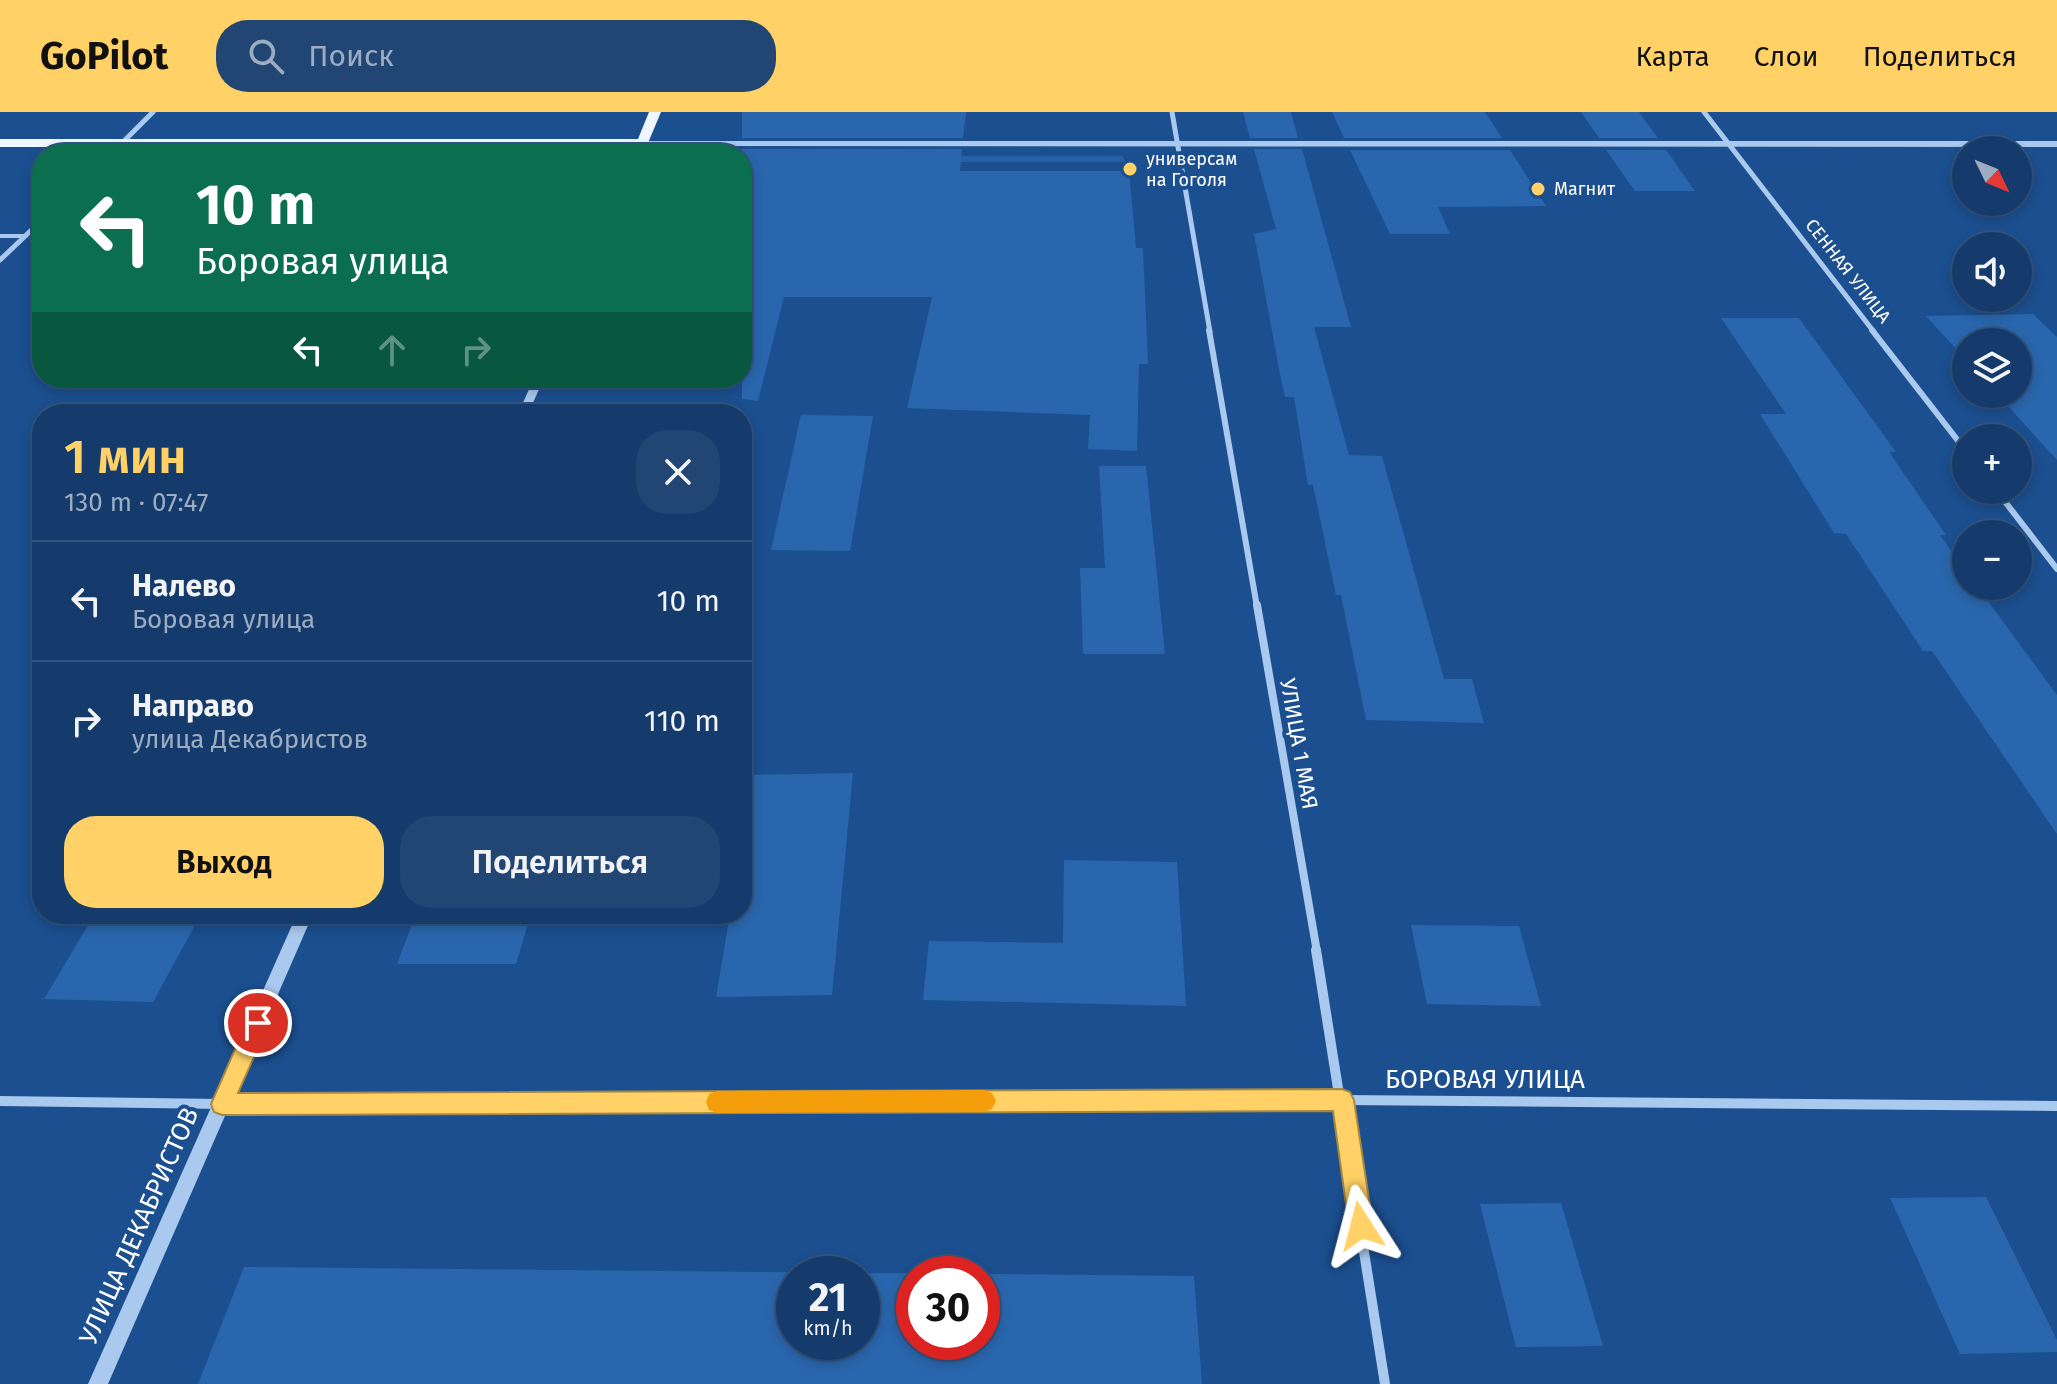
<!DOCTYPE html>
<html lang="ru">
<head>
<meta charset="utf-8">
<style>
	:root { --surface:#143b6b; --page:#214673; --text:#f1f3f6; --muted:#9dadc1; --line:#33557e; --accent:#ffd166 }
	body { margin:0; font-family:"Fira Sans",sans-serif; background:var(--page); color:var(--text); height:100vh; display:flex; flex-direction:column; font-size:30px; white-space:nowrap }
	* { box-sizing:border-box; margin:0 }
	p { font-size:26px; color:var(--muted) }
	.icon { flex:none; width:44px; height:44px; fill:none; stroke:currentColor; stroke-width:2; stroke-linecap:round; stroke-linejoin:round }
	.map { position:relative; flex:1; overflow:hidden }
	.drawer { position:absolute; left:32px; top:292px; width:720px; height:520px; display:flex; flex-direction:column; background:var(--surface); border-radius:32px; box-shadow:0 4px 12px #0003,0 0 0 2px var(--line) }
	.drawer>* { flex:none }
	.top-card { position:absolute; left:32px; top:32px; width:720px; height:244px; border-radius:32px; box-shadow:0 4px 12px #0003,0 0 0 2px var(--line); background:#0b6e4f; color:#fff; overflow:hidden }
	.needle { width:52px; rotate:133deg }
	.fabs { position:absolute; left:1952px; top:24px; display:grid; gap:16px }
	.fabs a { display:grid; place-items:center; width:80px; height:80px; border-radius:50%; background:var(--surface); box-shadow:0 4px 12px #0003,0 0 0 2px var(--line); font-size:40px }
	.speed { position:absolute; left:776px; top:1144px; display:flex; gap:16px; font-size:40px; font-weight:700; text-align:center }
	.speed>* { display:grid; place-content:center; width:104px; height:104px; border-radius:50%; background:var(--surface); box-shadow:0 4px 12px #0003,0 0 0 2px var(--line); line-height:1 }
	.speed small { font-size:20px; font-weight:400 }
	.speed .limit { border:12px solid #d22; background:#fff; color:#111 }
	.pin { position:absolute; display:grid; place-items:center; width:68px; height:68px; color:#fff; margin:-34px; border:4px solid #fff; border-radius:50%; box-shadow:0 2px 8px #0007 }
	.me { position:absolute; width:88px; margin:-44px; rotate:351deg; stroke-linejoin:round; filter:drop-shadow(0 0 6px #0008) }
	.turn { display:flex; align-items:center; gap:28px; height:168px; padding:0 32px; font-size:36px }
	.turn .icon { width:104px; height:104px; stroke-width:2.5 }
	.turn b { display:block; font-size:56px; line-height:68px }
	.lanes { display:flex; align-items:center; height:76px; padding:0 32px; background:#0003; justify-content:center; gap:40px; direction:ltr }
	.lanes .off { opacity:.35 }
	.round { display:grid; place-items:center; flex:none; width:84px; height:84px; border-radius:32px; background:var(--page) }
	.head { display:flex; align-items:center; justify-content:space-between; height:136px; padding:0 32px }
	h1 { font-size:48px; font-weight:600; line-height:60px; color:var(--accent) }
	.cta { display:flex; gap:16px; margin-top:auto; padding:16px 32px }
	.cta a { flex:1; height:92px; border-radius:32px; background:var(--accent); color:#111; font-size:32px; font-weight:600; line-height:92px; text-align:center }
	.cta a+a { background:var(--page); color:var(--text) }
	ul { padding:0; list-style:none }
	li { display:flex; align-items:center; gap:24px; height:120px; padding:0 32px; border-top:2px solid var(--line) }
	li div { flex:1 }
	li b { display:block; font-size:30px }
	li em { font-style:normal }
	header { display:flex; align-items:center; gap:48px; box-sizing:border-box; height:112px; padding:0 40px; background:var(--accent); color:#111 }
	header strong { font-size:38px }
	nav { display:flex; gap:44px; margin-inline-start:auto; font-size:28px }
	.search { width:560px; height:72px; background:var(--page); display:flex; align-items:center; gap:20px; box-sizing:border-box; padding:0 28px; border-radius:32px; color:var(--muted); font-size:30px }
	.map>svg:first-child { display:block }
	.green { fill:#2461a8 }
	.building { fill:#2a66ad; fill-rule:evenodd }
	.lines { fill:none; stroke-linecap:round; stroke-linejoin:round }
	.service { stroke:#a9c9ee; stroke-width:4 }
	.minor-far3 { stroke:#a9c9ee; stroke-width:5 }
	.minor-far2 { stroke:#a9c9ee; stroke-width:6 }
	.minor-far1 { stroke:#a9c9ee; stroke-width:8 }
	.minor { stroke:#a9c9ee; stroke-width:10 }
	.tertiary { fill:#a9c9ee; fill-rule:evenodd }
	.primary { fill:#f0f6ff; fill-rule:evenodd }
	.route { fill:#ffd166; stroke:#a68842; stroke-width:2 }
	.slow { fill:#f59e0b }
	.poi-dot { fill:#ffd166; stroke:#1b4f8f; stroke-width:3 }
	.labels { text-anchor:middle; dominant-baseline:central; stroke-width:8; stroke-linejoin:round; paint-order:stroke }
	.far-poi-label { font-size:18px; fill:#fff; stroke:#1b4f8f; text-anchor:start }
	.far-street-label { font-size:18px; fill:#fff; stroke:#1b4f8f }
	.street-label { font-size:22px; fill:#fff; stroke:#1b4f8f }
	.near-street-label { font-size:26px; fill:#fff; stroke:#1b4f8f }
</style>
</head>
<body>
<header>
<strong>GoPilot</strong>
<div class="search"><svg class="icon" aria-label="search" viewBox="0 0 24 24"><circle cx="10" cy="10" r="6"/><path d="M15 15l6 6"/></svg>Поиск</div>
<nav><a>Карта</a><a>Слои</a><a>Поделиться</a></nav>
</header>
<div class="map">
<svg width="2057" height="1272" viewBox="0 0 2057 1272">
	<rect width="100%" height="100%" fill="#1b4f8f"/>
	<!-- green -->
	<path class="green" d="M 742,44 L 1123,44 L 1125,50 L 742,50 Z"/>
	<!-- building -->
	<g class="building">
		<path d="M 742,0 L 966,0 L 963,26 L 742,26 Z"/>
		<path d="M 1243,0 L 1291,0 L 1298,26 L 1250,26 Z"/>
		<path d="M 1332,0 L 1485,0 L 1502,26 L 1344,26 Z"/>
		<path d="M 1581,0 L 1639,0 L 1658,26 L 1599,26 Z"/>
		<path d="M 742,37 L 962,37 L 960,59 L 1129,59 L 1136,136 L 1143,136 L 1148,252 L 1139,252 L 1137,339 L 1088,337 L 1090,303 L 907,296 L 932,185 L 784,185 L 758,289 L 742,287 Z"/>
		<path d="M 1254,37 L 1302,37 L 1351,215 L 1314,215 L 1349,343 L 1382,344 L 1444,567 L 1472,567 L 1484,611 L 1366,608 L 1341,483 L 1336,483 L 1313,373 L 1308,373 L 1294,285 L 1285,285 L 1280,262 L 1254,122 L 1276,117 Z"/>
		<path d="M 1350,38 L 1510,38 L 1546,94 L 1438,95 L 1450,122 L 1390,122 Z"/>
		<path d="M 1606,38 L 1666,38 L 1695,79 L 1635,79 Z"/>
		<path d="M 2033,202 L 2057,225 L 2057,348 L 1997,282 L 2018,282 L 2018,230 L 1966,230 L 1966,248 L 1926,204 Z"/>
		<path d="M 1721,206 L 1799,206 L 1896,340 L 1889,340 L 1946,423 L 1940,423 L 1966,459 L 1966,474 L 1977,474 L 2057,583 L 2057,722 L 1932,539 L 1923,539 L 1846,422 L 1834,421 L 1760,302 L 1786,302 Z"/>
		<path d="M 801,303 L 873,304 L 850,439 L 771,438 Z"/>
		<path d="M 1099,354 L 1146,354 L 1165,542 L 1083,542 L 1080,456 L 1105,456 Z"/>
		<path d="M 853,661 L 832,883 L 716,885 L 730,802 L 742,802 L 742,725 L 752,663 Z"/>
		<path d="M 1064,748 L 1177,750 L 1186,894 L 923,888 L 929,829 L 1063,831 Z"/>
		<path d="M 416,802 L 531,802 L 516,852 L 397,852 Z"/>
		<path d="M 90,810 L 195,813 L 153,890 L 44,887 Z"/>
		<path d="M 1411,813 L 1519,814 L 1541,894 L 1427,892 Z"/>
		<path d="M 1986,1085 L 2057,1228 L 2057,1240 L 1960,1242 L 1890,1086 Z"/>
		<path d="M 1561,1091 L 1603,1234 L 1516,1235 L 1480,1092 Z"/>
		<path d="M 244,1155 L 980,1162 L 914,1162 L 914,1230 L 982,1230 L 982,1162 L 1194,1164 L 1202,1272 L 198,1272 ZM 794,1162 L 862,1162 L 862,1230 L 794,1230 Z"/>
	</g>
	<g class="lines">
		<!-- service -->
		<path class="service" d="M 0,124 L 26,124"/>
		<!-- minor-far3 -->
		<g class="minor-far3">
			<path d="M 1172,0 L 1210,220"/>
			<path d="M 1704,0 L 1874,220"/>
			<path d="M 111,42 L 153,0"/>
			<path d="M 0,148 L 42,108"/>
		</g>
		<!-- minor-far2 -->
		<g class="minor-far2">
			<path d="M 1209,218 L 1257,495"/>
			<path d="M 1872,218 L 1966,339"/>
			<path d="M 1996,378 L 2057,457"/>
		</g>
		<!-- minor-far1 -->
		<path class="minor-far1" d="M 1257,493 L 1317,840"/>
		<!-- minor -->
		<g class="minor">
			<path d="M 1316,838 L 1385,1272"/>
			<path d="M 0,989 L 222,992 L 1342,988 L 2057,994"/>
		</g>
		<!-- tertiary -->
		<g class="tertiary">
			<path d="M 639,29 L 2057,29 L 2057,35 L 645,34 L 641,42 L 633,42 Z"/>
			<path d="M 534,266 L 544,266 L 528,302 L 518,302 Z"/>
			<path d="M 297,802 L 313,802 L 108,1272 L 88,1272 Z"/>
		</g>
		<!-- primary -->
		<path class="primary" d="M 649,0 L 661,0 L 648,31 L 642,35 L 0,35 L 0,27 L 638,27 Z"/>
	</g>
	<!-- route -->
	<path class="route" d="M 258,900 L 265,903 L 269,911 L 238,981 L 1342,977 L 1350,980 L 1354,988 L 1373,1114 L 1370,1122 L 1361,1126 L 1353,1122 L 1349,1114 L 1333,999 L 222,1003 L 214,1000 L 211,992 L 250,903 Z"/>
	<!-- slow -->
	<path class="slow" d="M 984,978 L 992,981 L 996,989 L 992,997 L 984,1000 L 717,1001 L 709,998 L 706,990 L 709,982 L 717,979 Z"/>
	<!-- markers -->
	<g class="poi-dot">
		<circle cx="1130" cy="57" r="8"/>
		<circle cx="1538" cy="77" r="8"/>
	</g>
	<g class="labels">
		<!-- far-poi labels -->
		<g class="far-poi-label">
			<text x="1146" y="47">универсам<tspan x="1146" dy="21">на Гоголя</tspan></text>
			<text x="1554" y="77">Магнит</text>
		</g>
		<!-- far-street labels -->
		<g class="far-street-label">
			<text transform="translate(1848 159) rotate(52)">СЕННАЯ УЛИЦА</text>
		</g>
		<!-- street labels -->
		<g class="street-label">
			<text transform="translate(1299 632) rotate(80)">УЛИЦА 1 МАЯ</text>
		</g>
		<!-- near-street labels -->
		<g class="near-street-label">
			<text x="1485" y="967">БОРОВАЯ УЛИЦА</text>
			<text transform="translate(139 1114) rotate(-66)">УЛИЦА ДЕКАБРИСТОВ</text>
		</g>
	</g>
</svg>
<div class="fabs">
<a><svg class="needle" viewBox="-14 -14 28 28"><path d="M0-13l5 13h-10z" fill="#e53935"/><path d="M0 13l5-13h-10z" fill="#9dadc1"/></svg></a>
<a><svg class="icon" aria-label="sound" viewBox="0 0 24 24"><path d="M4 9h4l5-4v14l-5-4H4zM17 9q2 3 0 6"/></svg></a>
<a><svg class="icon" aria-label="layers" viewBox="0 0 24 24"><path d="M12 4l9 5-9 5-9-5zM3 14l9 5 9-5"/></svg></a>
<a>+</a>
<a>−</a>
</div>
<div class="speed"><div>21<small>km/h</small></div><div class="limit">30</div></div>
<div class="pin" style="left:258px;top:911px;background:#d93025"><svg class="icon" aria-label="arrive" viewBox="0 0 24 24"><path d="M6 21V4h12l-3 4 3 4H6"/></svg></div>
<svg class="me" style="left:1361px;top:1114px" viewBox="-20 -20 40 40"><path d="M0-17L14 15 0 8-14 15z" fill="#ffd166" stroke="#fff" stroke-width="4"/></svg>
<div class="top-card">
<div class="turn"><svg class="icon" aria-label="left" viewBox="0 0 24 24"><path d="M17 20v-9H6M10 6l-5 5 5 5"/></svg><div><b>10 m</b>Боровая улица</div></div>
<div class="lanes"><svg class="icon" aria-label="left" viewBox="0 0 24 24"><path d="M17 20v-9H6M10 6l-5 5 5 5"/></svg><svg class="icon off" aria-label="ahead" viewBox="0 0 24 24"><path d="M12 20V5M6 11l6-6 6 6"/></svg><svg class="icon off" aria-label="right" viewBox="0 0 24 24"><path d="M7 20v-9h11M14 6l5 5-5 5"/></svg></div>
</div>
<section class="drawer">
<div class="head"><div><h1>1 мин</h1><p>130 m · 07:47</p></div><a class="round"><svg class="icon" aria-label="close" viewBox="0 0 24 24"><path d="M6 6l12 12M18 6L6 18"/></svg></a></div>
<ul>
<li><svg class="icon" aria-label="left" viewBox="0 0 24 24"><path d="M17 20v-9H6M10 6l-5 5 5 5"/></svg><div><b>Налево</b><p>Боровая улица</p></div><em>10 m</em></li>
<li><svg class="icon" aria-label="right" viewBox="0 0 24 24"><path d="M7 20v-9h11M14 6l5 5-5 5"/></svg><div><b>Направо</b><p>улица Декабристов</p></div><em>110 m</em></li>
</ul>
<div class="cta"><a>Выход</a><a>Поделиться</a></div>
</section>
</div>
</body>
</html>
